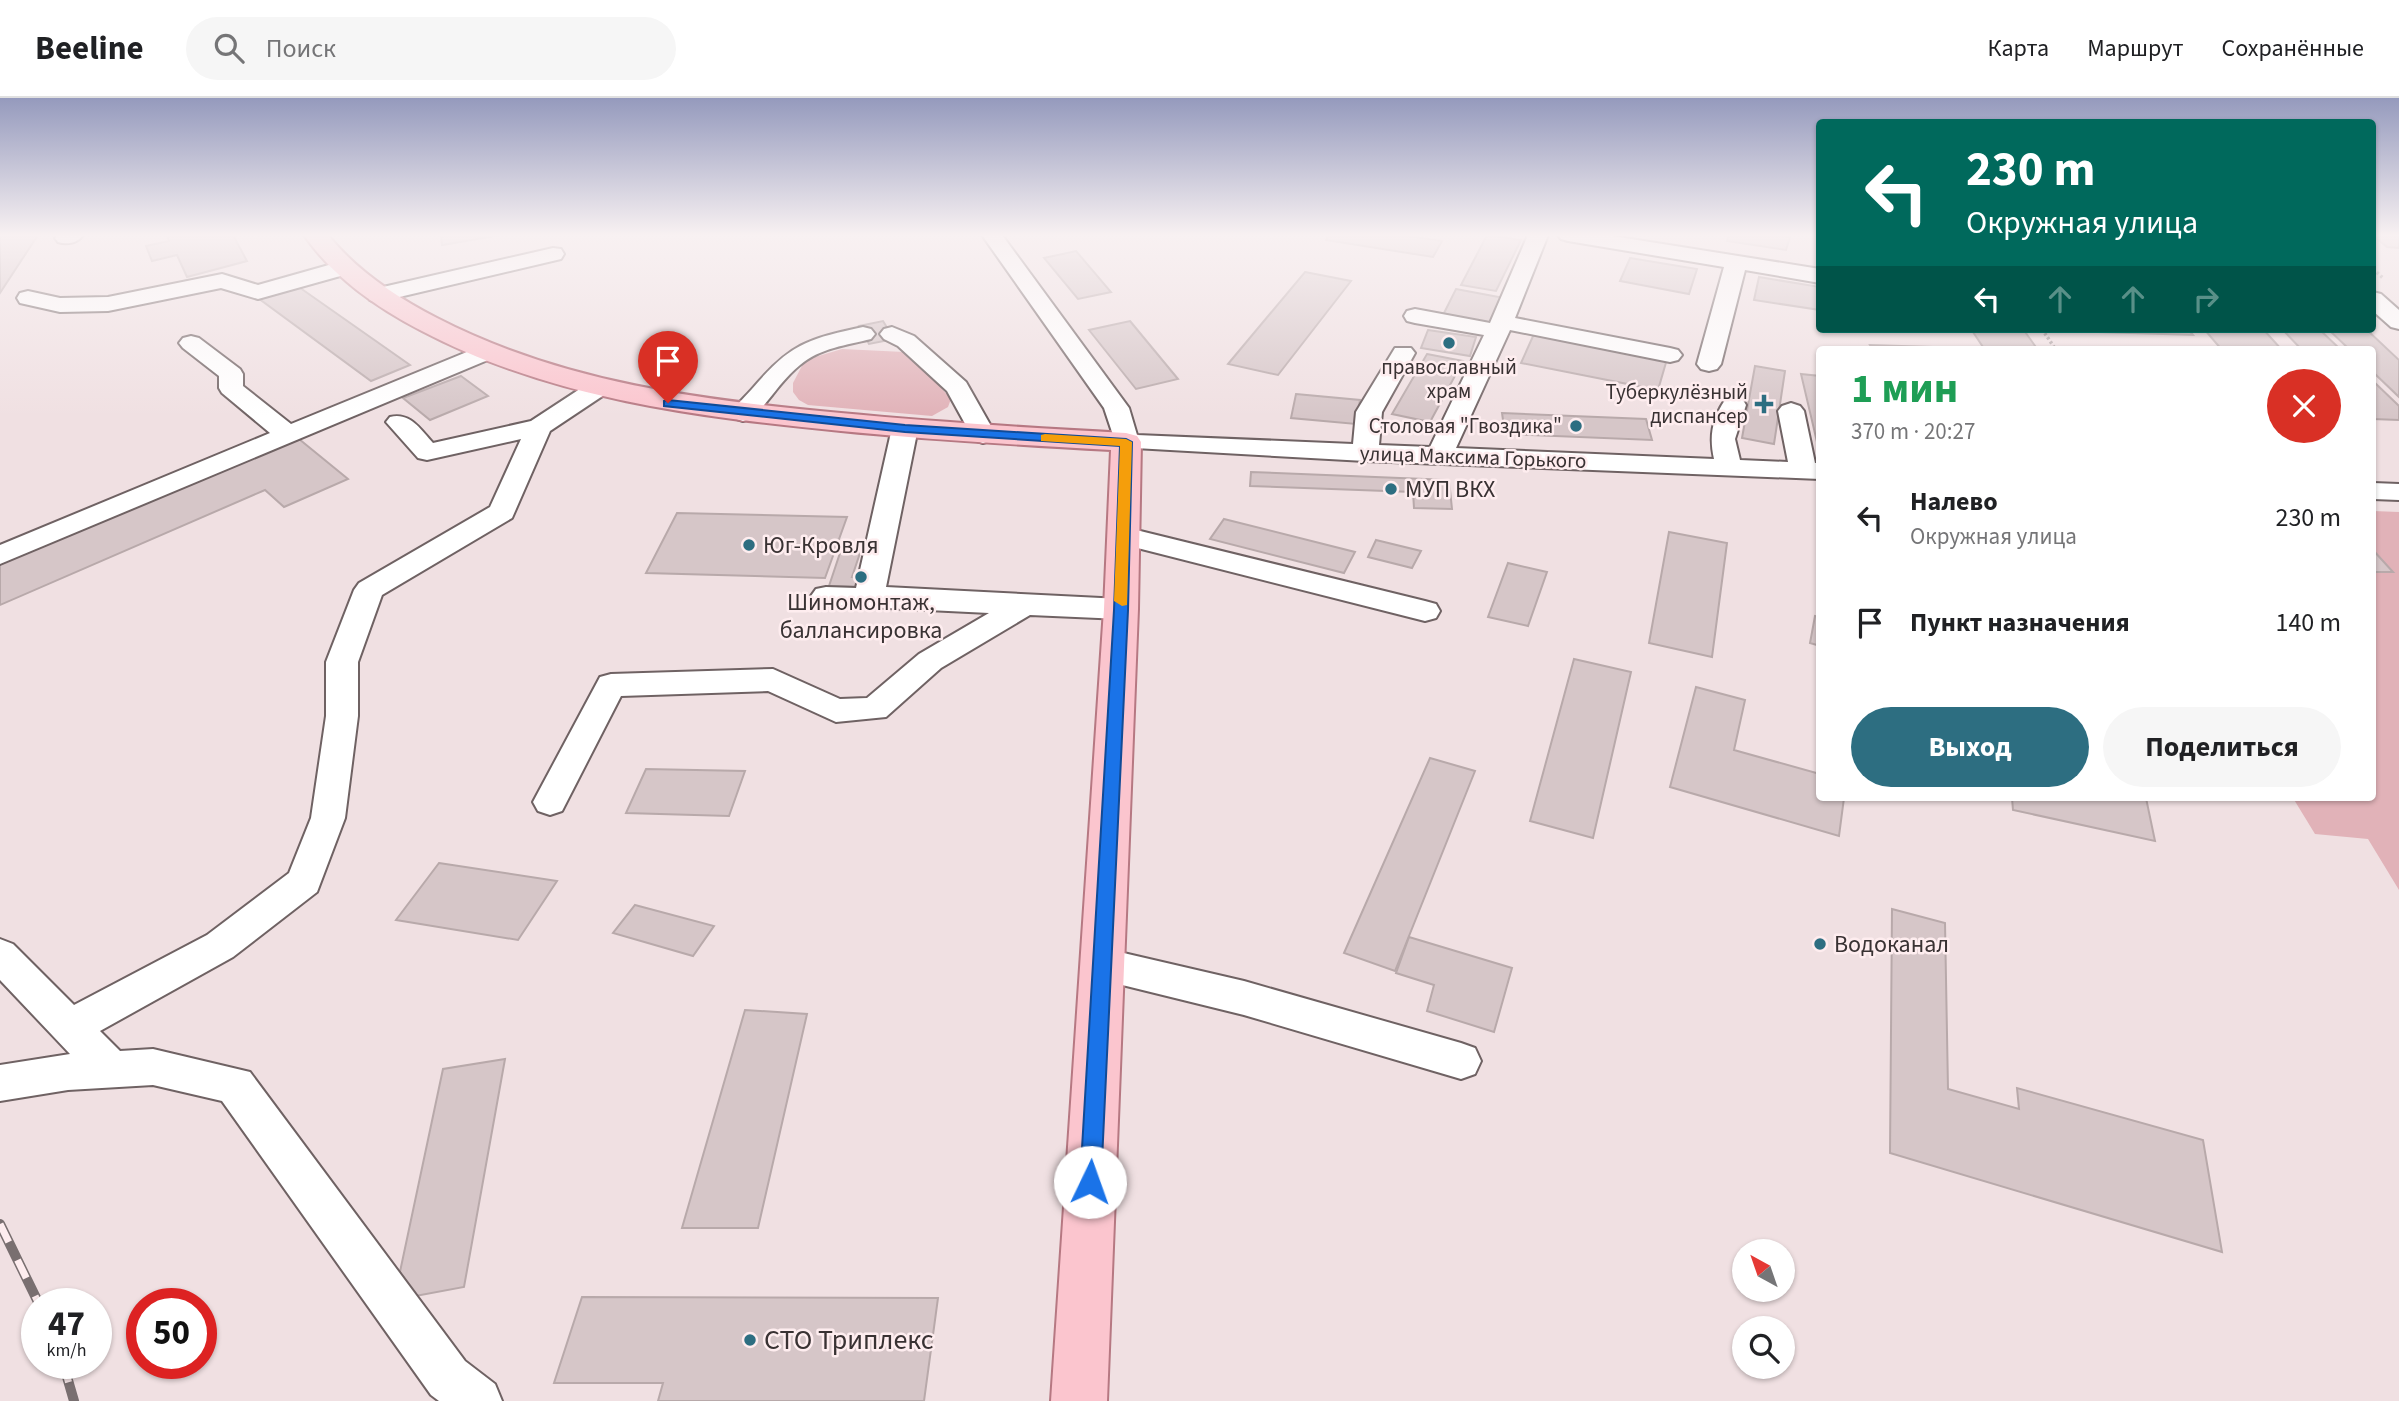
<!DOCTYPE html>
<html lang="ru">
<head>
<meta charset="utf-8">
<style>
	:root { --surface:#fff; --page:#f6f6f6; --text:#202124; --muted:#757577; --line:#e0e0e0; --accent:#2d6e81 }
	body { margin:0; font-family:"Source Sans 3",sans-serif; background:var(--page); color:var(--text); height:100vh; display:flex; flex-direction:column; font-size:26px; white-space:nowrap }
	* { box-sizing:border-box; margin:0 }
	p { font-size:23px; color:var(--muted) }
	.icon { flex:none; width:38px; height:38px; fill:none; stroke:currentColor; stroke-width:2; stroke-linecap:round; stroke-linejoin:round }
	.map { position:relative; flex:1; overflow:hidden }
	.side { position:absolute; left:1816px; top:248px; width:560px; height:455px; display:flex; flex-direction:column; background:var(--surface); border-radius:7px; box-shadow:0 2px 5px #0004 }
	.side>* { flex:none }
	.guide { position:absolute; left:1816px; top:21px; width:560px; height:214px; border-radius:7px; box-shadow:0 2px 5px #0004; background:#00695c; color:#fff; overflow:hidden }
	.needle { width:46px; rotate:320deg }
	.tools { position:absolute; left:1732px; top:1141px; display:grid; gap:14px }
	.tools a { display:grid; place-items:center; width:63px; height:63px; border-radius:50%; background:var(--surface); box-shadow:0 2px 5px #0004; font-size:35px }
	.speed { position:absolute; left:21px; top:1190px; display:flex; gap:14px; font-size:35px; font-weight:700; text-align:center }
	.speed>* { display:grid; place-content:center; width:91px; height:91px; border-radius:50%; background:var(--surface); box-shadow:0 2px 5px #0004; line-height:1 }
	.speed small { font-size:18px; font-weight:400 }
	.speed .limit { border:10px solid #d22; background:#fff; color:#111 }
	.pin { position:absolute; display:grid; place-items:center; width:60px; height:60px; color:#fff; margin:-72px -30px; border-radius:50% 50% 50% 0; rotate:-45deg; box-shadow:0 0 7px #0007 }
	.pin .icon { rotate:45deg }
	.me { position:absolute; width:77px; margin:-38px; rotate:3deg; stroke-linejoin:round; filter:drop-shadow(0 0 5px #0008) }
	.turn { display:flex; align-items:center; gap:24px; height:147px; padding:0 35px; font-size:32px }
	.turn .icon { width:91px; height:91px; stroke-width:2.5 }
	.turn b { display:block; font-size:49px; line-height:60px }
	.lanes { display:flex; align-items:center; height:66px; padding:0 35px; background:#0003; justify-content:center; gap:35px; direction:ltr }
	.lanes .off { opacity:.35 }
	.round { display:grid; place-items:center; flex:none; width:74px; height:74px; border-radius:37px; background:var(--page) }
	.summary { display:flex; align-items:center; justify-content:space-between; height:119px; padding:0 35px }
	h1 { font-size:42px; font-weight:700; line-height:52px; color:#1e9e55 }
	.primary-button { display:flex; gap:14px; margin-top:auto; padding:14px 35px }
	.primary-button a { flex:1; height:80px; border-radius:42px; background:var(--accent); color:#fff; font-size:28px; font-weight:700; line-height:80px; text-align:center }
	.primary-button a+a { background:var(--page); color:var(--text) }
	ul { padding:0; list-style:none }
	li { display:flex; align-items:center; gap:21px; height:105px; padding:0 35px }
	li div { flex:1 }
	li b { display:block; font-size:26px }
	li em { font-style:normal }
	header { display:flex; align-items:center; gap:42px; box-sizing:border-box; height:98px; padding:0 35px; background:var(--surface); border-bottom:2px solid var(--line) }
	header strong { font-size:33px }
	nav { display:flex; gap:38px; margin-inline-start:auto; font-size:24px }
	.search { width:490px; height:63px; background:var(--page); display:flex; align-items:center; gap:18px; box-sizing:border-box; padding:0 24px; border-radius:38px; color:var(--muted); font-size:26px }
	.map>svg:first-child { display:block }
	.green { fill:#e1b2b8 }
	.building { fill:#d6c6c8; stroke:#b8a9aa; stroke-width:2 }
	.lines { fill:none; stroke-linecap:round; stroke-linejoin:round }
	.minor-casing { stroke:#6f6263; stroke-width:4 }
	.major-casing { stroke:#b67882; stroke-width:4 }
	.path { stroke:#ab9fa0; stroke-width:3.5; stroke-dasharray:2.5 2.5; stroke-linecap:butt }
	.minor { fill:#fff; fill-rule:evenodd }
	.major { fill:#fbc5ce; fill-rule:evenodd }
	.rail-casing { stroke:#796f70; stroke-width:10 }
	.rail { stroke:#feedef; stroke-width:7; stroke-dasharray:20; stroke-linecap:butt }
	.route { fill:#1a73e8; stroke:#114b97; stroke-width:2 }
	.slow { fill:#f59e0b }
	.poi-dot { fill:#2d6e81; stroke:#feedef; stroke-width:2.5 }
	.labels { text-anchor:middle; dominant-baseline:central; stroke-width:5; stroke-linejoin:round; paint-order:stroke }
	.far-poi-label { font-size:21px; fill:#393233; stroke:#feedef; text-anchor:end }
	.far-street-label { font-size:21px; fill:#393233; stroke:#feedef }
	.poi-label { font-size:24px; fill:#393233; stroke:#feedef; text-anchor:start }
	.near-poi-label { font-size:28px; fill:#393233; stroke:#feedef; text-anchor:start }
</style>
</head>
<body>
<header>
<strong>Beeline</strong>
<div class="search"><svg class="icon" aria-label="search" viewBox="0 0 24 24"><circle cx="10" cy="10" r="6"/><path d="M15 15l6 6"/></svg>Поиск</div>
<nav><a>Карта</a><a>Маршрут</a><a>Сохранённые</a></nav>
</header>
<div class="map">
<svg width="2399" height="1303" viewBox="0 0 2399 1303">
	<rect width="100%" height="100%" fill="#f0e0e2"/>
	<!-- green -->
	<g class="green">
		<path d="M 842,251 L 904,254 L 913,259 L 951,301 L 948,309 L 932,318 L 808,307 L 799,302 L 793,294 L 793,285 L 805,262 Z"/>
		<path d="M 2373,413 L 2399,414 L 2399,792 L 2368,741 L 2315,736 L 2293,700 L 2373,700 Z"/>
	</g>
	<!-- building -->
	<g class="building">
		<path d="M 0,137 L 38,137 L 0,195 Z"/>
		<path d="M 167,137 L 233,137 L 247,163 L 187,179 L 177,157 L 152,163 L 146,148 L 169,143 Z"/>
		<path d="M 441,137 L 501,137 L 442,147 Z"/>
		<path d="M 1329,137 L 1401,137 L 1442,143 L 1433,159 L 1326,142 Z"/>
		<path d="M 1487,137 L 1521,142 L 1496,193 L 1461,187 Z"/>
		<path d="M 1728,137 L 1775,137 L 1790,139 L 1786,152 L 1727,143 Z"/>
		<path d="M 2373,137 L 2399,138 L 2399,150 L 2387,149 Z"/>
		<path d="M 1076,153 L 1111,194 L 1078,201 L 1044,160 Z"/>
		<path d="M 1630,160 L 1697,171 L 1689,196 L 1620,183 Z"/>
		<path d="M 1305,174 L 1351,183 L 1278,277 L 1228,266 Z"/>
		<path d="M 1759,179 L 1820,189 L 1820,212 L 1754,202 Z"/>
		<path d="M 296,187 L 410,267 L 371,283 L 258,200 Z"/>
		<path d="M 1456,191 L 1504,200 L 1490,228 L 1442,219 Z"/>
		<path d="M 883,223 L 894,241 L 869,246 L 859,228 Z"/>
		<path d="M 1130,223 L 1178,281 L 1136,291 L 1089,232 Z"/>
		<path d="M 1971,231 L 2023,231 L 2038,252 L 1985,252 Z"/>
		<path d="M 2064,231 L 2188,231 L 2193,237 L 2066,233 Z"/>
		<path d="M 2204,231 L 2263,231 L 2282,252 L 2222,252 Z"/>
		<path d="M 2282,231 L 2319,231 L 2341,252 L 2302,252 Z"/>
		<path d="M 2328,231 L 2366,231 L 2399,262 L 2399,299 L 2373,274 L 2373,252 L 2350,252 Z"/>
		<path d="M 1428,232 L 1476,239 L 1470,258 L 1421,250 Z"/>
		<path d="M 1534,236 L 1667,261 L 1658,292 L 1521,265 Z"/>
		<path d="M 1870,247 L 1964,250 L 1966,252 L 1873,252 Z"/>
		<path d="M 1427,256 L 1463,263 L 1430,324 L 1392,316 Z"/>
		<path d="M 1755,268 L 1785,273 L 1774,346 L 1742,340 Z"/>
		<path d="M 1801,276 L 1820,278 L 1820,344 L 1817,344 Z"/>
		<path d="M 461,278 L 488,298 L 430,322 L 403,300 Z"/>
		<path d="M 2373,283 L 2399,308 L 2399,322 L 2373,321 Z"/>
		<path d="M 1296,296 L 1360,302 L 1356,326 L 1291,320 Z"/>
		<path d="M 1502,315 L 1646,321 L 1652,342 L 1505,336 Z"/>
		<path d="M 299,341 L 348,381 L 284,409 L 265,392 L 0,507 L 0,465 Z"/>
		<path d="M 1251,374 L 1449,382 L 1452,411 L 1414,410 L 1413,394 L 1250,388 Z"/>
		<path d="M 677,415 L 847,419 L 825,480 L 646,475 Z"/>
		<path d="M 1224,421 L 1355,454 L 1344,475 L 1210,441 Z"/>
		<path d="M 1669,434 L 1727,445 L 1712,559 L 1649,545 Z"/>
		<path d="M 1376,442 L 1421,453 L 1412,470 L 1368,459 Z"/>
		<path d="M 2373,452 L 2393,474 L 2373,474 Z"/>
		<path d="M 840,455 L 860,455 L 852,479 L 871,479 L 869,489 L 829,488 Z"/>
		<path d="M 1508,465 L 1547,474 L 1528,528 L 1488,519 Z"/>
		<path d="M 1815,518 L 1820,519 L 1820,548 L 1810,545 Z"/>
		<path d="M 1574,561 L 1631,574 L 1593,740 L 1530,723 Z"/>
		<path d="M 1696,589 L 1745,602 L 1734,652 L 1820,676 L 1820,700 L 1844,700 L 1839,738 L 1670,689 Z"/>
		<path d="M 1430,660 L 1475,673 L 1395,873 L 1344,855 Z"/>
		<path d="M 646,671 L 745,673 L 729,718 L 626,715 Z"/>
		<path d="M 2012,700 L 2146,700 L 2155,743 L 2013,712 Z"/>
		<path d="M 439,765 L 557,783 L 518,842 L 396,822 Z"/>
		<path d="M 635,807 L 714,828 L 693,858 L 613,835 Z"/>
		<path d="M 1892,811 L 1945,825 L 1948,991 L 2019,1011 L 2017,990 L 2203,1042 L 2222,1154 L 1890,1055 Z"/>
		<path d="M 1409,839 L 1512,870 L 1494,934 L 1427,913 L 1434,887 L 1396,875 Z"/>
		<path d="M 745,912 L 807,916 L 758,1130 L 682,1130 Z"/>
		<path d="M 505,961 L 464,1189 L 394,1202 L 443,971 Z"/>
		<path d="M 582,1199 L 938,1200 L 924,1303 L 658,1303 L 663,1285 L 554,1285 Z"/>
	</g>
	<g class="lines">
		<defs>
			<g id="minor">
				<path d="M 57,137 L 83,137 C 78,145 67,147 58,144 L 55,140 Z"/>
				<path d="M 982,137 L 1002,137 L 1129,310 L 1137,337 L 1353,346 L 1356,314 L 1395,250 L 1411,250 L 1415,255 L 1382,314 L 1379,347 L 1430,349 L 1484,237 L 1415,225 L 1407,223 L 1404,218 L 1407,213 L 1415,211 L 1490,225 L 1528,137 L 1548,137 L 1515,220 L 1670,250 L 1678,252 L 1682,257 L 1678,262 L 1670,264 L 1510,232 L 1456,350 L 1714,361 C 1709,339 1712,321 1725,302 L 1734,300 L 1743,302 L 1746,307 L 1735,341 L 1740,362 L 1788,364 L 1778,313 L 1782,308 L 1791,305 L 1800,308 L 1804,313 L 1815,365 L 1820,365 L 1820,381 L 1365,363 L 1117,349 L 1104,310 Z"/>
				<path d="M 1558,137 L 1606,137 L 1820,171 L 1820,185 L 1745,172 L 1721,266 L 1717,271 L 1709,273 L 1701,271 L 1697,266 L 1724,169 L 1568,143 L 1561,141 Z"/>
				<path d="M 553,150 L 561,151 L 564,156 L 561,161 L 378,204 L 370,202 L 367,197 L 370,192 Z"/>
				<path d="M 343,163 L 351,165 L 354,170 L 351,175 L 258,201 L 221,190 L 108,213 L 60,214 L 20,205 L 17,200 L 20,195 L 28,193 L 60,200 L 108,199 L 222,176 L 258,187 Z"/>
				<path d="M 2373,194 L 2381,196 L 2399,212 L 2399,231 L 2391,229 L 2373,213 Z"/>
				<path d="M 863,229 L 871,231 L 875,236 L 871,241 C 847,247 820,250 800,267 C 781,282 769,304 752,320 L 743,323 L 734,320 L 730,315 C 737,306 745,299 752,291 C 790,246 807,241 863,229 Z"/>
				<path d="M 892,229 L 914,238 L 966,284 L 996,337 L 992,342 L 983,345 L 974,342 L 947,293 L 898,248 L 884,241 L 880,236 L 884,231 Z"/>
				<path d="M 191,238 L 199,240 L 240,271 L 243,276 L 243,288 L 291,326 L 479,249 L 495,249 L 499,254 L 495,259 L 0,466 L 0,447 L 270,335 L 222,295 L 219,290 L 219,278 L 183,250 L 179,245 L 183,240 Z"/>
				<path d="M 598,283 L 607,285 L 610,290 L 607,295 L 550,333 L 512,420 L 382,497 L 358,564 L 358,618 L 345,720 L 317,794 L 233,859 L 100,933 L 120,953 L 153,951 L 250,974 L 465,1263 L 495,1286 L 502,1303 L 439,1303 L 431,1297 L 222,1003 L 153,987 L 68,992 L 0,1003 L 0,967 L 70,956 L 0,882 L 0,841 L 13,846 L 74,907 L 207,837 L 289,775 L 311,720 L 326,618 L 326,564 L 354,492 L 359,485 L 490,409 L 521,341 L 427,362 L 418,360 L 386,324 L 390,319 C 410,314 420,331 433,345 L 531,323 L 589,285 Z"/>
				<path d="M 905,322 L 914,325 L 918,330 L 886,489 L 1121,501 L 1132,504 L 1136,511 L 1132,518 L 1121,521 L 1030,517 L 941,570 L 886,619 L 836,624 L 768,593 L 621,598 L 562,713 L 550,717 L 538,713 L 533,704 L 600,579 L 611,576 L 773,571 L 840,601 L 867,600 L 919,556 L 989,515 L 826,507 L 816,505 L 811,498 L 816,491 L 826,489 L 856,490 L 892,330 L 896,325 Z"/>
				<path d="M 2373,385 L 2399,386 L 2399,402 L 2373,401 Z"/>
				<path d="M 1124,429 L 1425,503 L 1436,506 L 1440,513 L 1436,520 L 1425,523 L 1114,444 L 1110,438 L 1114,432 Z"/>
				<path d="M 1102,850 L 1244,883 L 1461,945 L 1475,950 L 1481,963 L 1475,976 L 1461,981 L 1244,917 L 1102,882 L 1088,877 L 1083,866 L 1088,855 Z"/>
			</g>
			<path id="major" d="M 304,137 L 328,137 C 357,173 396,199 437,220 C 563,285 701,302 841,315 C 936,324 1031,330 1126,335 L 1137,338 L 1141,344 L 1138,511 L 1107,1303 L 1051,1303 L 1104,511 L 1111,352 C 1021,347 931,342 841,333 C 698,319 551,301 422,233 C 376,209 334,180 304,137 Z"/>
		</defs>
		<!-- minor casing -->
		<use href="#minor" class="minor-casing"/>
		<!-- major casing -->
		<use href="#major" class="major-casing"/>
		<!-- path -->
		<g class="path">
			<path d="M 2373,171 L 2383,180"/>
			<path d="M 2042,231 L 2056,252"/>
		</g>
		<!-- minor -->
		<use href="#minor" class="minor"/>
		<!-- major -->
		<use href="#major" class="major"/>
		<defs>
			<g id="rail">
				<path d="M 0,1126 L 39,1206"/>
				<path d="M 63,1265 L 74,1303"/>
			</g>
		</defs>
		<!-- rail casing -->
		<use href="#rail" class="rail-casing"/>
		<!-- rail -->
		<use href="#rail" class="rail"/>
	</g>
	<!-- sky -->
	<linearGradient id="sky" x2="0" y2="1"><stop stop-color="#959abd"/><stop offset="0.43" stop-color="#f8f1f2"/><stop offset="1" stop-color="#f8f1f2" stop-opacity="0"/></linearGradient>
	<rect width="2399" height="319" fill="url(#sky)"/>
	<!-- route -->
	<path class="route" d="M 668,302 L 905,327 L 1126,341 L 1132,344 L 1128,512 L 1101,1084 L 1098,1091 L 1090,1094 L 1083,1091 L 1080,1084 L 1114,512 L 1120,348 L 905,334 L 664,308 L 664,303 Z"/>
	<!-- slow -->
	<path class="slow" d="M 1045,336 L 1126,341 L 1132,344 L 1127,507 L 1122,508 L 1114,503 L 1120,348 L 1041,343 L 1041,337 Z"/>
	<!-- markers -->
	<g class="poi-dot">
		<circle cx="1449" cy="245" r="7"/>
		<path d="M1760.5 295.5h7v7h7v7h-7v7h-7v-7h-7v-7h7z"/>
		<circle cx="1576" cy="328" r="7"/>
		<circle cx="1391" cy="391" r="7"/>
		<circle cx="749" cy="447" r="7"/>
		<circle cx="861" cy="479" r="7"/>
		<circle cx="1820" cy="846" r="7"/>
		<circle cx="750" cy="1242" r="7"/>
	</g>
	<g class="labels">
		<!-- far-poi labels -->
		<g class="far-poi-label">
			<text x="1449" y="269" text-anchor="middle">православный<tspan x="1449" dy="24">храм</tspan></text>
			<text x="1748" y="294">Туберкулёзный<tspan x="1748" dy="24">диспансер</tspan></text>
			<text x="1562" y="328">Столовая "Гвоздика"</text>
		</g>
		<!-- far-street labels -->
		<g class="far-street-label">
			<text transform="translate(1473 359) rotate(2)">улица Максима Горького</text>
		</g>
		<!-- poi labels -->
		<g class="poi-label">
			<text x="1405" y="391">МУП ВКХ</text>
			<text x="763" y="447">Юг-Кровля</text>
			<text x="861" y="504" text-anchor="middle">Шиномонтаж,<tspan x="861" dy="28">баллансировка</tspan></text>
			<text x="1834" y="846">Водоканал</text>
		</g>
		<!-- near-poi labels -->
		<g class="near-poi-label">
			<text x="764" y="1242">СТО Триплекс</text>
		</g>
	</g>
</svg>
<div class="tools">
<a><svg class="needle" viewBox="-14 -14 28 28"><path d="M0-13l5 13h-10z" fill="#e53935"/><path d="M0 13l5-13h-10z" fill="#757577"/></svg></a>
<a><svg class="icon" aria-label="search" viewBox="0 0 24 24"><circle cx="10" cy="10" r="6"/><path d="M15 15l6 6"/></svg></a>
</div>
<div class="speed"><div>47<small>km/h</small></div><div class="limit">50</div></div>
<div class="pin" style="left:668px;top:305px;background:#d93025"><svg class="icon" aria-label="arrive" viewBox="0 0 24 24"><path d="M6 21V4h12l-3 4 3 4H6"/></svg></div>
<svg class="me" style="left:1090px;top:1084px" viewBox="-20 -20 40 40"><circle r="19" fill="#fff"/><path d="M0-13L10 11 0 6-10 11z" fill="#1a73e8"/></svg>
<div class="guide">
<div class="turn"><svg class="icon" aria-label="left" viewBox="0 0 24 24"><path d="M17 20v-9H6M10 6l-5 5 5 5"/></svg><div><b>230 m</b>Окружная улица</div></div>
<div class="lanes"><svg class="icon" aria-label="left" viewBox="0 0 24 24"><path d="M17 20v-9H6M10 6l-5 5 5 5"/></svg><svg class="icon off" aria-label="ahead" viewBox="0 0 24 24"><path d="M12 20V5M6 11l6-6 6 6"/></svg><svg class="icon off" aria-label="ahead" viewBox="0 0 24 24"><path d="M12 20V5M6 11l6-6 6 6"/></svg><svg class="icon off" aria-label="right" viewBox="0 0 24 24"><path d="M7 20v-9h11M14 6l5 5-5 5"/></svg></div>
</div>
<section class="side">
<div class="summary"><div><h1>1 мин</h1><p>370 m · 20:27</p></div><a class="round" style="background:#d93025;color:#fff"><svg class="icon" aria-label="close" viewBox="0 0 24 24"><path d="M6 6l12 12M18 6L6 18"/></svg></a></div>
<ul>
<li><svg class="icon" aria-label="left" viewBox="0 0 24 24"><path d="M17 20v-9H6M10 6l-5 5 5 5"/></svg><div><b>Налево</b><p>Окружная улица</p></div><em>230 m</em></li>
<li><svg class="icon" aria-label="arrive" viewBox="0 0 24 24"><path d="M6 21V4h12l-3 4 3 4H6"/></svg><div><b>Пункт назначения</b></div><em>140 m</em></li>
</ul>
<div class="primary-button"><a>Выход</a><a>Поделиться</a></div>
</section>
</div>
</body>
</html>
